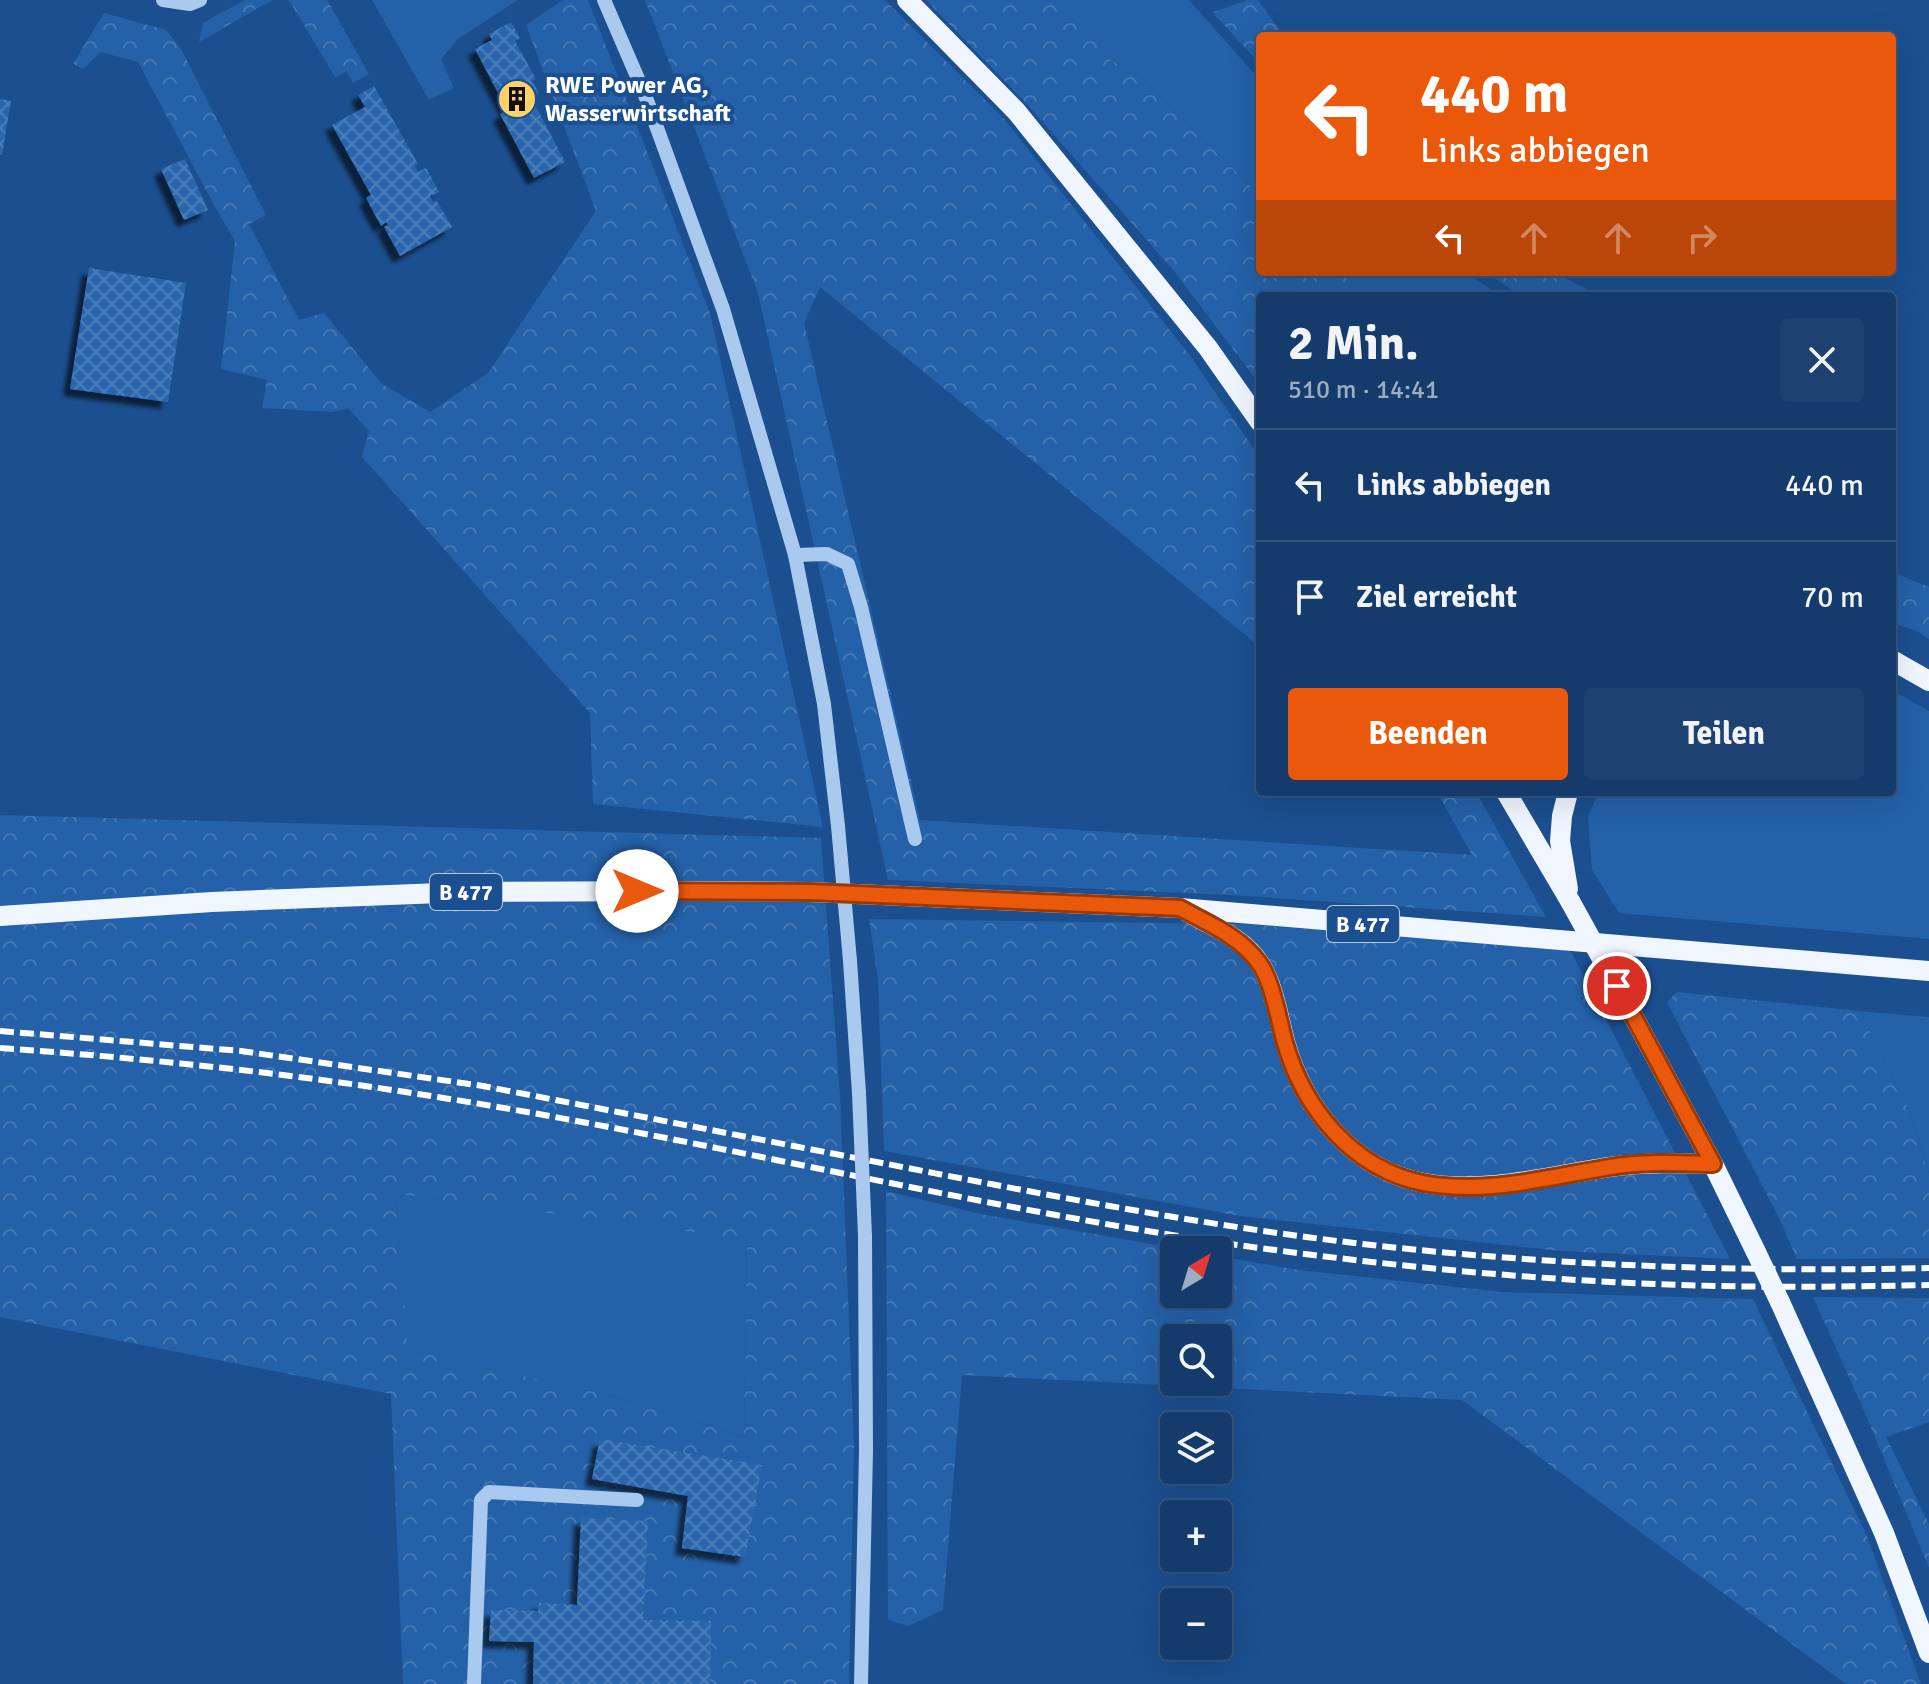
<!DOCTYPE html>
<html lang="de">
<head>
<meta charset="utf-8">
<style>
	:root { --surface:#143b6b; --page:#1d4271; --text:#f1f3f6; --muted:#9dadc1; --line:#33557e; --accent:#ea580c }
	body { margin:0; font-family:Signika,sans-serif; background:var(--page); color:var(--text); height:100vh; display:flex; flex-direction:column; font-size:30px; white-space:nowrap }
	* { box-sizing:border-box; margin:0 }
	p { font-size:26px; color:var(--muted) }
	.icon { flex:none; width:44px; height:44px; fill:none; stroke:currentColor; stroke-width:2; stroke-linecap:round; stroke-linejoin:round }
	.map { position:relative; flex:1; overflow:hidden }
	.side { position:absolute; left:1256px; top:292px; width:640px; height:504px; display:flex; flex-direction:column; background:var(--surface); border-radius:8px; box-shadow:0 8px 32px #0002,0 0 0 2px var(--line) }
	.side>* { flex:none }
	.banner { position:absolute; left:1256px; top:32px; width:640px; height:244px; border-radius:8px; box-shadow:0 8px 32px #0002,0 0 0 2px var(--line); background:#ea580c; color:#fff; overflow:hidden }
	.needle { width:52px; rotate:38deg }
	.buttons { position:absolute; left:1160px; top:1236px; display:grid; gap:16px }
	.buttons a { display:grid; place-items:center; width:72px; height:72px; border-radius:8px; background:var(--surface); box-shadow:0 8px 32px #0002,0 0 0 2px var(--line); font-size:40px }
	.pin { position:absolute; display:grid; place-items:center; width:68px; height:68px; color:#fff; margin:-34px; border:4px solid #fff; border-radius:50%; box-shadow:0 2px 8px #0007 }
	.me { position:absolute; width:88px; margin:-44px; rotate:90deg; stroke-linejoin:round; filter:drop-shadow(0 0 6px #0008) }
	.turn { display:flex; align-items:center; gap:28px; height:168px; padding:0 32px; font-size:36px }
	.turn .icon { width:104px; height:104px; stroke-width:2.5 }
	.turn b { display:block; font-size:56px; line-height:68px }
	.lanes { display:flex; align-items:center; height:76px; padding:0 32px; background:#0003; justify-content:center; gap:40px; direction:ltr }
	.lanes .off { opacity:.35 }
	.round { display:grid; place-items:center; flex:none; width:84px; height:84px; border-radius:8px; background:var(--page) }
	.summary { display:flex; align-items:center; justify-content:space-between; height:136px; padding:0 32px }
	h1 { font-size:48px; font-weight:700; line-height:60px }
	.primary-button { display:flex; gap:16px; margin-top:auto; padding:16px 32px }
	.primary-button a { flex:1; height:92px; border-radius:8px; background:var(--accent); color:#fff; font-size:32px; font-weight:700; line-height:92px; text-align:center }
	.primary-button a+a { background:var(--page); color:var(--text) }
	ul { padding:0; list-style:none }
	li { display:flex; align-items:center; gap:24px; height:112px; padding:0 32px; border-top:2px solid var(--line) }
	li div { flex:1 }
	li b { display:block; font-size:30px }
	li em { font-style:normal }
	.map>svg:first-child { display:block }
	.grass { fill:#2461a8 }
	.forest { fill:url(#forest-crowns); fill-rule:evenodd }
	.building { fill:url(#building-cross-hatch); filter:url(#shadow) }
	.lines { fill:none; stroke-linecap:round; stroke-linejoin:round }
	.minor { stroke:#a9c9ee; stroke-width:14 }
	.major { stroke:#f0f6ff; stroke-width:20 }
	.rail { stroke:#fff; stroke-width:6; stroke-dasharray:14 6; stroke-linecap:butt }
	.minor-bridge { stroke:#a9c9ee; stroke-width:14 }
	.major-bridge { stroke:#f0f6ff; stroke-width:20 }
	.route-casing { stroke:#983908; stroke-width:20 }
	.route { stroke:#ea580c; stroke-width:14 }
	.labels { text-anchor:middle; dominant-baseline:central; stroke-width:8; stroke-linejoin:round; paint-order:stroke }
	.shield { fill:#1b4f8f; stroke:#bbcadd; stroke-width:2 }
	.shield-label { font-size:22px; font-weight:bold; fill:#fff }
	.poi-label { font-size:24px; font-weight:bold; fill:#fff; stroke:#1b4f8f; text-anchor:start }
</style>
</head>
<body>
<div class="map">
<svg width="1929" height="1684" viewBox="0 0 1929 1684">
	<defs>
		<pattern id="forest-crowns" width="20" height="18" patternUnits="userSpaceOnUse" patternTransform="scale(2)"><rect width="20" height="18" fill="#2461a8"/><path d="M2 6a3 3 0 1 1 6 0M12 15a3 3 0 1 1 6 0" fill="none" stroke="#4579b5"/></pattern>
		<pattern id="building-cross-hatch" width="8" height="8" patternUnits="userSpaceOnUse" patternTransform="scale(2)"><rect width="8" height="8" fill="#2a66ad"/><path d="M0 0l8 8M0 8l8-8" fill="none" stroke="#4a7db9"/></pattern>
		<filter id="shadow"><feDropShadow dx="-7" dy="7" stdDeviation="2" flood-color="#0009"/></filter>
	</defs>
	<rect width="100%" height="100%" fill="#1b4f8f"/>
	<!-- grass -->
	<g class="grass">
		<path d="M 372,0 L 518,0 L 458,39 L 441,59 L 454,88 L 429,100 Z"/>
		<path d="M 1068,0 L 1189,0 L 1260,80 L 1260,196 L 1136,72 L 1110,60 Z"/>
		<path d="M 1340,272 L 1465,272 L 1501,296 L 1366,296 Z"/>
		<path d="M 1892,690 L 1929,711 L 1929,939 L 1619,913 L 1592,870 L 1588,816 L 1599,792 L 1892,792 Z"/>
		<path d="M 1860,1011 L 1929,1017 L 1929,1174 L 1910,1112 Z"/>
		<path d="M 396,1194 L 747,1238 L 744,1437 L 616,1397 L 407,1350 Z"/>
	</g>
	<!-- forest -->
	<g class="forest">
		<path d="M 245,0 L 272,0 L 199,42 L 203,23 Z"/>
		<path d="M 289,0 L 327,0 L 369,74 L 353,83 L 346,71 L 335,77 Z"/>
		<path d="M 563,0 L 588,0 L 710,313 L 823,827 L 593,804 L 590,713 L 362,457 L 369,431 L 348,408 L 332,412 L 262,408 L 267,380 L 221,369 L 235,241 L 214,205 L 138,62 L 100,52 L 84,69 L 73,64 L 104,13 L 166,30 L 181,49 L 266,215 L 249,224 L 299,320 L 324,313 L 381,383 L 430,412 L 488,373 L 596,211 L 526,25 Z"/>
		<path d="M 645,0 L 885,0 L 1004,119 L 1191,357 L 1260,458 L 1260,647 L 820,287 L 804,323 L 920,820 L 1472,855 L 1437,792 L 1476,792 L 1546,917 L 1231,895 L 888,880 L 758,293 Z"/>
		<path d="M 926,0 L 1068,0 L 1110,60 L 1136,72 L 1260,196 L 1260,272 L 1340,272 L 1366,296 L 1260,296 L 1260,385 L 1174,271 L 1025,102 Z"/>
		<path d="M 1248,0 L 1258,0 L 1284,36 L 1260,36 L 1260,64 L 1212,12 Z"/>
		<path d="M 1485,272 L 1554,272 L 1599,296 L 1521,296 Z"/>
		<path d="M 1892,572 L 1929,587 L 1929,639 L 1917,631 L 1892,623 Z"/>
		<path d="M 0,815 L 821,838 L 840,1095 L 854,1447 L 849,1684 L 403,1684 L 391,1394 L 0,1317 ZM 396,1194 L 747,1239 L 744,1437 L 616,1397 L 408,1350 Z"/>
		<path d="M 869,919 L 1243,924 L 1570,950 L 1730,1259 L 1560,1251 L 1240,1216 L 884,1151 L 878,980 Z"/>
		<path d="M 1677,992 L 1860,1011 L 1910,1112 L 1929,1174 L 1929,1258 L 1797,1259 L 1778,1216 L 1667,1002 Z"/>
		<path d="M 886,1191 L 981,1214 L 1186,1250 L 1174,1250 L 1174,1294 L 1218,1294 L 1218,1256 L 1299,1270 L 1503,1292 L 1753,1299 L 1866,1534 L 1921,1684 L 1846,1684 L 1462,1400 L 962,1375 L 943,1610 L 908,1626 L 888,1620 ZM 1174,1338 L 1218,1338 L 1218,1382 L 1174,1382 Z"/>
		<path d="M 1813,1297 L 1929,1298 L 1929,1422 L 1886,1437 L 1929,1524 L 1929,1568 L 1865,1413 Z"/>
	</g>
	<!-- building -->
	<g class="building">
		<path d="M 511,22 L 520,38 L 515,41 L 536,79 L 532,81 L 539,93 L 531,97 L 565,162 L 534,178 L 500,114 L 507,110 L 475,49 L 492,40 L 489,34 Z"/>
		<path d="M 374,86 L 418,164 L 415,166 L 418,172 L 426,168 L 439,192 L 430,196 L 433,202 L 437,201 L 452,227 L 400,256 L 384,227 L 388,225 L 386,222 L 381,226 L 366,198 L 371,195 L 332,125 L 365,107 L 358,95 Z"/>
		<path d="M 0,99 L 11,101 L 2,155 L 0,155 Z"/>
		<path d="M 185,159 L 208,210 L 184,220 L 161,169 Z"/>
		<path d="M 89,268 L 186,283 L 168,402 L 70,389 Z"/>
		<path d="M 600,1439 L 762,1465 L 745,1557 L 682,1548 L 688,1496 L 592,1479 Z"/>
		<path d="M 581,1518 L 648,1521 L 643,1620 L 711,1621 L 710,1684 L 533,1684 L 534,1642 L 489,1641 L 491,1610 L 538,1611 L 539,1603 L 577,1605 Z"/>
	</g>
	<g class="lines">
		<!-- minor -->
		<g class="minor">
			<path d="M 163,0 L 190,4 L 200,0"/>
			<path d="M 604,0 L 645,95 L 723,309 L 795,555 L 824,704 L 838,826"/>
			<path d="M 795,555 L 827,554 L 848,564 L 861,607 L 915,839"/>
			<path d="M 850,961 L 859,1093"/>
			<path d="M 474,1684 L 481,1500 L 489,1492 L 637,1500"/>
			<path d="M 861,1684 L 866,1451 L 865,1236"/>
		</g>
		<!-- major -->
		<g class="major">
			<path d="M 907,0 L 1016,111 L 1208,348 L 1260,422"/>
			<path d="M 1892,660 L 1929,681"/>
			<path d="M 1506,792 L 1570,901"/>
			<path d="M 1568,792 L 1562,816 L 1560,841 L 1568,889"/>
			<path d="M 1187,912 C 1212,926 1244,938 1260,964 C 1274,985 1279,1020 1286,1045 C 1305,1110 1354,1170 1424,1183 C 1486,1194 1549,1176 1610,1167 C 1644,1162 1679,1163 1713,1164"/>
			<path d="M 0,916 L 212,902 L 467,892 L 699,891 L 810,892 L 1180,908 L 1929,971"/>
			<path d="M 1617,986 L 1713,1164 L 1756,1252"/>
			<path d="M 1780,1302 L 1884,1533 L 1929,1653"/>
		</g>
		<!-- rail -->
		<g class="rail">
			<path d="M 0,1031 L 241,1051 L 483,1086 C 618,1112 752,1138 887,1164 C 1026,1191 1165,1218 1306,1237 C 1512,1264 1721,1273 1929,1268"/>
			<path d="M 0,1048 C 140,1058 279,1072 418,1094 C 686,1135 949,1202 1217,1242 C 1362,1263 1508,1278 1655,1284 C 1746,1288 1838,1287 1929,1285"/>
		</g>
		<!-- minor-bridge -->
		<g class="minor-bridge">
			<path d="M 838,826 L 850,961"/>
			<path d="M 859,1093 L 865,1236"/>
		</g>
		<!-- major-bridge -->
		<g class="major-bridge">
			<path d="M 1570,901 L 1617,986"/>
			<path d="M 1756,1252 L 1780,1302"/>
		</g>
	</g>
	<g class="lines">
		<defs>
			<path id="route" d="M 637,891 L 810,892 L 1180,908 C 1207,923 1240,936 1259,963 C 1272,980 1279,1021 1285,1043 C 1304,1109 1353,1169 1423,1183 C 1485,1195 1549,1177 1610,1167 C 1644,1161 1679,1163 1713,1164 L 1617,986"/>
		</defs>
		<!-- route casing -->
		<use href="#route" class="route-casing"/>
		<!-- route -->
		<use href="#route" class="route"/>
	</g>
	<!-- icons -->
	<defs>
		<symbol id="building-disc" viewBox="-11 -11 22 22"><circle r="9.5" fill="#ffd166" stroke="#1b4f8f"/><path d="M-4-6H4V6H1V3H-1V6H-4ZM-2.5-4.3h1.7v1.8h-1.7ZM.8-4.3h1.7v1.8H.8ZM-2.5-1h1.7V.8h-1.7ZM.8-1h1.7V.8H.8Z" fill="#111"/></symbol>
	</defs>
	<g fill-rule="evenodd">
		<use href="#building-disc" x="495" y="77" width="44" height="44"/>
	</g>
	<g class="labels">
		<!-- shield labels -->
		<g class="shield">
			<rect x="430" y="874" width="72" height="36" rx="6"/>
			<rect x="1327" y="906" width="72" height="36" rx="6"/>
		</g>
		<g class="shield-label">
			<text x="466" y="892">B 477</text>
			<text x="1363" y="924">B 477</text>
		</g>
		<!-- poi labels -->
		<g class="poi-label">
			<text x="545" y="85">RWE Power AG,<tspan x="545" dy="28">Wasserwirtschaft</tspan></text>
		</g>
	</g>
</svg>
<div class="buttons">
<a><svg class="needle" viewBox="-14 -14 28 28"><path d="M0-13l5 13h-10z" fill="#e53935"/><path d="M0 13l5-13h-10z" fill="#9dadc1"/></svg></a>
<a><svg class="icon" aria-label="search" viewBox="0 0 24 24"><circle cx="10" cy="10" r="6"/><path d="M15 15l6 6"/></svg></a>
<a><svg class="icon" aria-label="layers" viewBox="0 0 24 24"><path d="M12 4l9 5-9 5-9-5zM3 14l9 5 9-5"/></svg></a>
<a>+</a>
<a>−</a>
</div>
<div class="pin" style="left:1617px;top:986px;background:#d93025"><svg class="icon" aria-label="arrive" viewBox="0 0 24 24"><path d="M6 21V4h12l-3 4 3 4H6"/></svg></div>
<svg class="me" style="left:637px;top:891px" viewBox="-20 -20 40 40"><circle r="19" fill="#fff"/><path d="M0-13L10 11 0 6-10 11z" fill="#ea580c"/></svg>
<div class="banner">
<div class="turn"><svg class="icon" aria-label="left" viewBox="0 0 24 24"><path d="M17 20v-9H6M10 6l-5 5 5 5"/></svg><div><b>440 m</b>Links abbiegen</div></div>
<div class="lanes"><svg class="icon" aria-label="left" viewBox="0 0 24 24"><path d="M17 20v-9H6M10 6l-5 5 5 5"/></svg><svg class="icon off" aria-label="ahead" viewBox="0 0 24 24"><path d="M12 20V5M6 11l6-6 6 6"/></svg><svg class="icon off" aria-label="ahead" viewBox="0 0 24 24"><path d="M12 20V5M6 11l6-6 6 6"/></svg><svg class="icon off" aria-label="right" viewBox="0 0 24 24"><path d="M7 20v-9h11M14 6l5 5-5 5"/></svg></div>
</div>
<section class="side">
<div class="summary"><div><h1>2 Min.</h1><p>510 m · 14:41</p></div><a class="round"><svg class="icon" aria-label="close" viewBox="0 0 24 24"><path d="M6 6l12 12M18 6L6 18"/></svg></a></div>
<ul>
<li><svg class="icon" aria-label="left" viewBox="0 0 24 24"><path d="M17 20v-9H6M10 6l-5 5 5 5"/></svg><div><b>Links abbiegen</b></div><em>440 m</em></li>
<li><svg class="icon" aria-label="arrive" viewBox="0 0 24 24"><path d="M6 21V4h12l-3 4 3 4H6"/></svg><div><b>Ziel erreicht</b></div><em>70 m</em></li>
</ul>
<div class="primary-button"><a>Beenden</a><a>Teilen</a></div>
</section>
</div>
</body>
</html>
